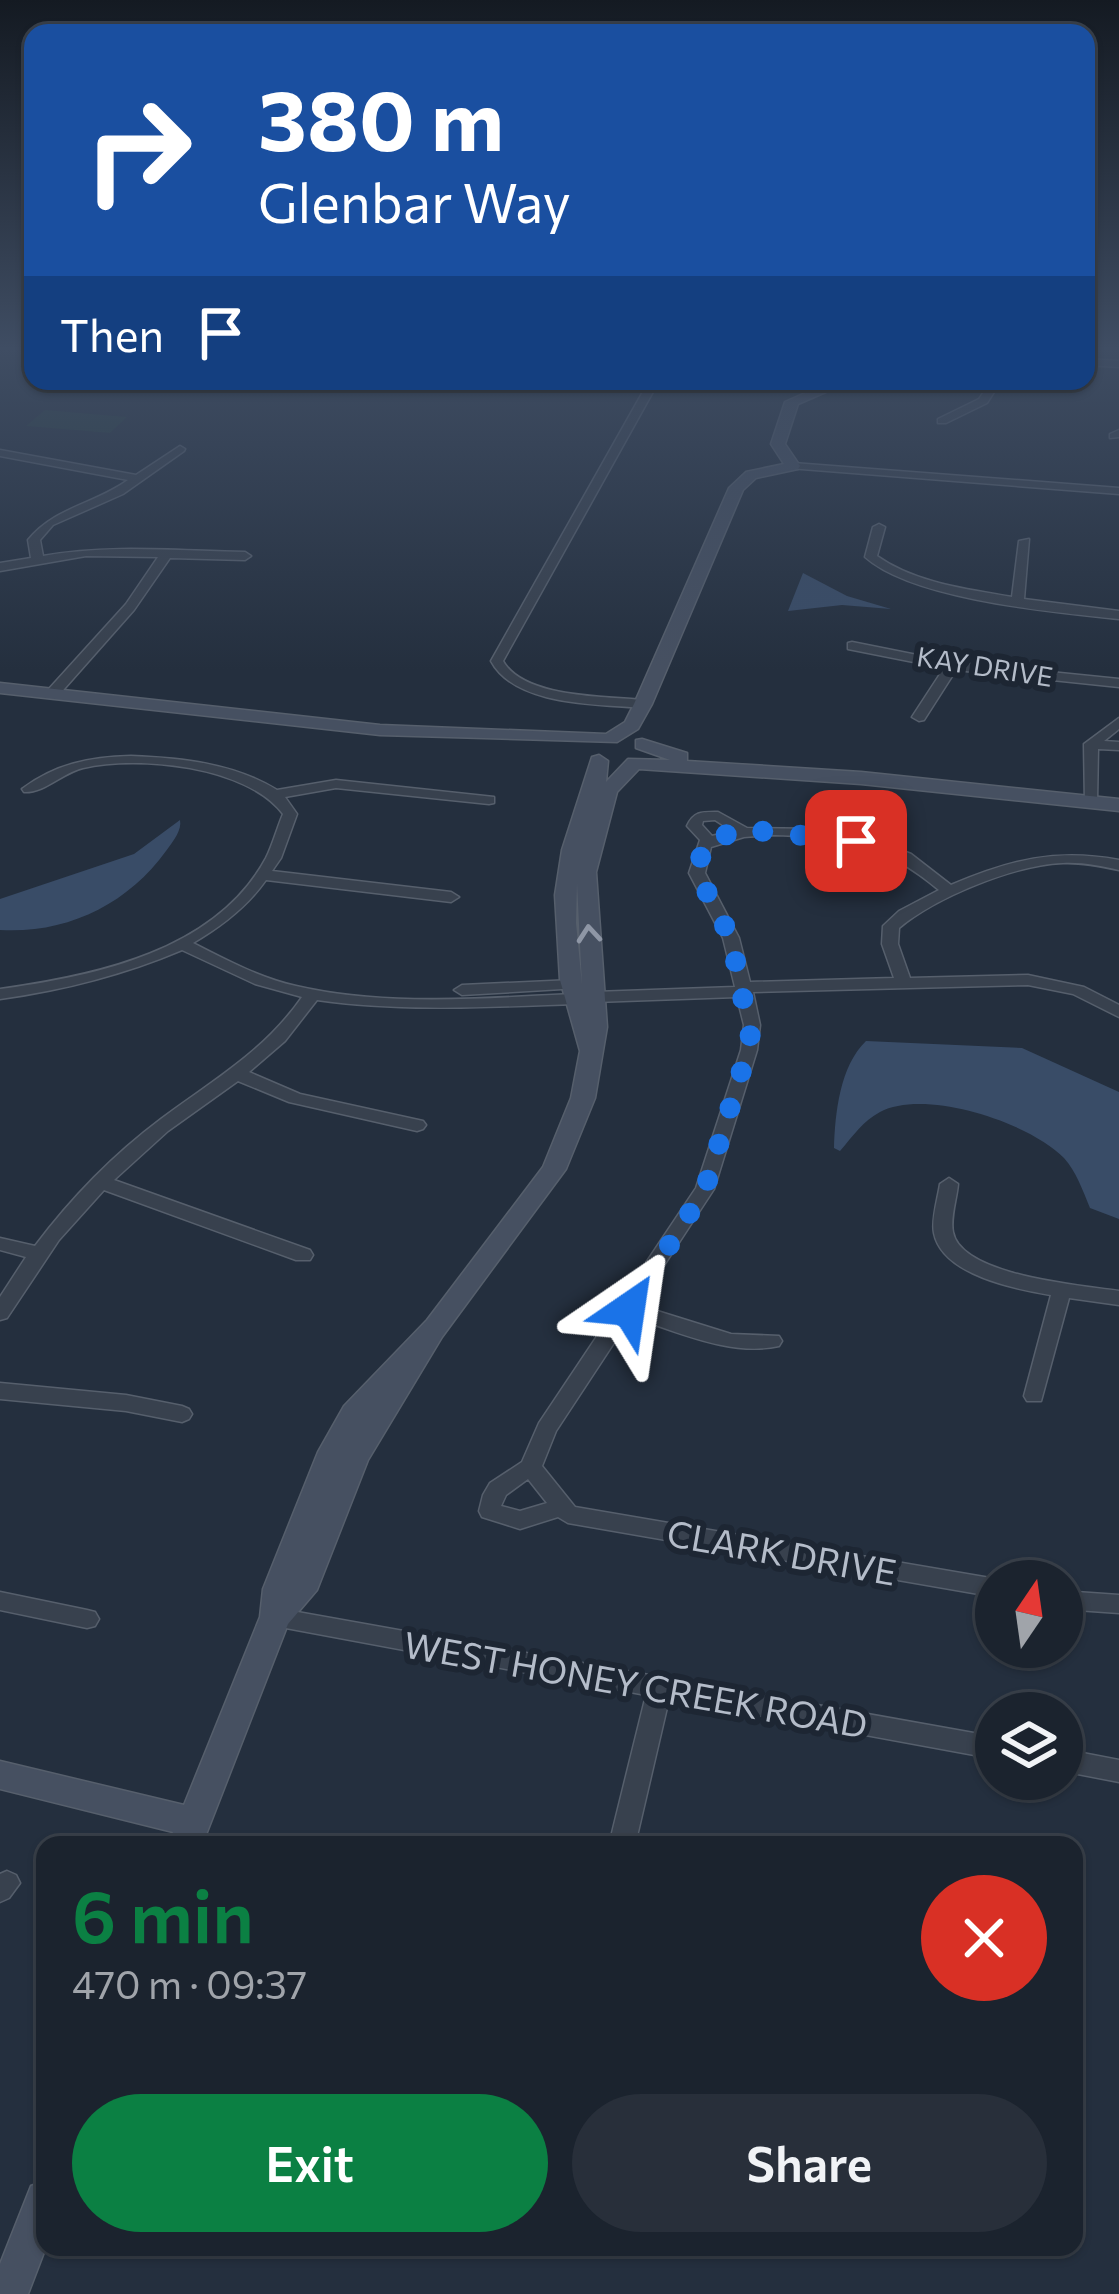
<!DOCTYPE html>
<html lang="en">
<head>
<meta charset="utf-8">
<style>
	:root { --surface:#1b232e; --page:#282f3a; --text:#f1f3f6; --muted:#a0a4aa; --line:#39404a; --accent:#0b8043 }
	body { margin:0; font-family:Commissioner,sans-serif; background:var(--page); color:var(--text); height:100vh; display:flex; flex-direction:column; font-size:45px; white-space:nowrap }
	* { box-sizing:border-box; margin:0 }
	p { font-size:39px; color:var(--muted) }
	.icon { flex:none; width:66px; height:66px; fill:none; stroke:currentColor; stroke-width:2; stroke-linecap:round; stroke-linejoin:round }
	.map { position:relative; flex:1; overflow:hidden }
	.panel { position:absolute; left:36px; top:1836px; width:1047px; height:420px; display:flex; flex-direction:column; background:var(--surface); border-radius:24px; box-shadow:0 3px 9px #0004,0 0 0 3px var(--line) }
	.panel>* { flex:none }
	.guide { position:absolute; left:24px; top:24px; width:1071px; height:366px; border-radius:24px; box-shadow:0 3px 9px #0004,0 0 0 3px var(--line); background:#1a4fa0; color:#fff; overflow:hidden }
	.needle { width:78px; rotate:13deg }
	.tools { position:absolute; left:975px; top:1560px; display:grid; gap:24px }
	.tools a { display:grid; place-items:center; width:108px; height:108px; border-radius:50%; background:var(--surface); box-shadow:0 3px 9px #0004,0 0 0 3px var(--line); font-size:60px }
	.pin { position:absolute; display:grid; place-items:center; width:102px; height:102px; color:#fff; margin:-51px; border-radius:24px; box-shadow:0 6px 18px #0006 }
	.me { position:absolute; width:132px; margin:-66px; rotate:32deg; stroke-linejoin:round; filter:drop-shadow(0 0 9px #0008) }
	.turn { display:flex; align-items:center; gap:42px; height:252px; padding:0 36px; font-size:54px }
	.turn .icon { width:156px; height:156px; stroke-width:2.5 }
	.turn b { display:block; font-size:84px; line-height:102px }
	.then { display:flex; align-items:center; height:114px; padding:0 36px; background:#0003; gap:24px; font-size:45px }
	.round { display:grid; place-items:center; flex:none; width:126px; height:126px; border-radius:63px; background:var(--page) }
	.headline { display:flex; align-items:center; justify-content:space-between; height:204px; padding:0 36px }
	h1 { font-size:72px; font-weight:600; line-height:90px; color:var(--accent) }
	.button { display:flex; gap:24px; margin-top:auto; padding:24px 36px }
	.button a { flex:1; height:138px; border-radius:72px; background:var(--accent); color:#fff; font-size:48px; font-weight:600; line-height:138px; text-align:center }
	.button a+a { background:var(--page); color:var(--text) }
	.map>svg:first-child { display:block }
	.green { fill:#263c3f }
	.water { fill:#394c67 }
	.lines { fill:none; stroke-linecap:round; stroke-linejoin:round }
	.street-casing { stroke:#565f6c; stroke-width:3 }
	.secondary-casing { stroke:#565f6c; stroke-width:3 }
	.street { fill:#38414e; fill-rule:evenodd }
	.secondary { fill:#465061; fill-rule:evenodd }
	.oneway { stroke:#8e96a5 }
	.route { stroke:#1a73e8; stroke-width:21; stroke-dasharray:0 37.8 }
	.labels { text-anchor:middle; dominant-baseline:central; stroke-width:12; stroke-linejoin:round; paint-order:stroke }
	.far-street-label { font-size:27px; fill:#b4bcc9; stroke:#1d2633 }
	.near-street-label { font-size:36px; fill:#b4bcc9; stroke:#1d2633 }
</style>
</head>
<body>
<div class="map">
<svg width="1119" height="2294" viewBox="0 0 1119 2294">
	<rect width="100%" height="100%" fill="#242f3e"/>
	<!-- green -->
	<path class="green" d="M 45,410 L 127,417 L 110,433 L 26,426 Z"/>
	<!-- water -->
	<g class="water">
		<path d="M 803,573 L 847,596 L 891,609 L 842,605 L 788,611 Z"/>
		<path d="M 180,820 C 182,830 174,840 166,851 C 127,905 66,934 0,930 L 0,899 L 134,854 Z"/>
		<path d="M 866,1041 L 1022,1048 L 1119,1092 L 1119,1219 L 1090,1208 C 1083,1191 1076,1171 1064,1158 C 1030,1123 926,1088 880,1112 C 863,1121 853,1136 840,1151 L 834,1148 C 835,1113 840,1066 866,1041 Z"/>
	</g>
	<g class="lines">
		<defs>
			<g id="street">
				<path d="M 1086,359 L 1119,361 L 1119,367 L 1086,365 Z"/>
				<path d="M 649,381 L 659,381 L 503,661 C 524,698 604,696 643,700 L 650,704 L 643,708 C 597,704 515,706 491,661 Z"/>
				<path d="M 991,381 L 1001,381 L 987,403 L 946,423 L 938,423 L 938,419 L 979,399 Z"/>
				<path d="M 1119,430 L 1119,437 L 1110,438 L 1110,434 Z"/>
				<path d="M 180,446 L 185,449 L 184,451 L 123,494 L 53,525 L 40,540 L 43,556 C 111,544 177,551 245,552 L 251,556 L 245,560 L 170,558 L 134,610 L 57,697 L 47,697 L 47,691 L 126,604 L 158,557 L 86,556 L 0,571 L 0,563 L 31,558 L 28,540 C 55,507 95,504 128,480 L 0,456 L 0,450 L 136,475 Z"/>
				<path d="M 793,463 L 1119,488 L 1119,494 L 789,468 L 789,464 Z"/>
				<path d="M 879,524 L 885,527 L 877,556 C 915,583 967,589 1012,597 L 1019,541 L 1029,539 L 1024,599 L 1119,611 L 1119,619 C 1054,612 913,600 865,557 L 873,527 Z"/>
				<path d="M 852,642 L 952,662 L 1119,679 L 1119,687 L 956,670 L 924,720 L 919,721 L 912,717 L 944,668 L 848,649 L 848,643 Z"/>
				<path d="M 1119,718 L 1119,729 L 1104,741 L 1119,742 L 1119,750 L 1098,749 L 1097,802 L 1090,806 L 1085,805 L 1084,744 Z"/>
				<path d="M 131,756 C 181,758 233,763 277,790 L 336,780 L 494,797 L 494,803 L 489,804 L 336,788 L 285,797 L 297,814 L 281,858 L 272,871 L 451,892 L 459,897 L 451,902 L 266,880 C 247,907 222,926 193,943 C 226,960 260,978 296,986 C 386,1007 482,998 574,994 L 582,999 L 574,1004 C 488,1007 402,1012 317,1000 L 285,1041 L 249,1072 L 300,1094 L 423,1121 L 426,1125 L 423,1129 L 417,1131 L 289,1102 L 238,1081 L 168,1131 L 114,1180 L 310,1250 L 313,1255 L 310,1260 L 296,1260 L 104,1190 L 59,1240 L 7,1318 L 0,1320 L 0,1297 L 26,1257 L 0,1250 L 0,1238 L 35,1246 C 71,1198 113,1155 161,1119 C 212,1081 265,1051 302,997 L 255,984 L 182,950 C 123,975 64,990 0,999 L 0,989 C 95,976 216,951 266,858 C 273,844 277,828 283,814 C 247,766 138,755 83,768 C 62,773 45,793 24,792 L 22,789 C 55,764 90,757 131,756 Z"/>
				<path d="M 718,812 L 747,828 L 822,829 L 875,840 L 911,854 L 951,885 C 1010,860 1056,848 1119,860 L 1119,870 C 1101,866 1082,862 1063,863 C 1014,865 936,897 899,928 L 898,944 L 910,978 L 1028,975 L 1084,987 L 1119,1005 L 1119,1017 L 1073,994 L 1028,985 L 753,992 L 760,1025 L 757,1050 L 714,1189 L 638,1305 L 731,1334 L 779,1336 L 782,1341 L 779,1346 C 730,1357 677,1331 631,1317 L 556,1431 L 542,1466 L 575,1507 L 996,1579 L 1003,1581 L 996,1581 L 996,1597 L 568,1523 L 558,1517 L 520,1529 L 482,1517 L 479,1511 L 483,1495 L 490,1483 L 522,1462 L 539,1423 L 696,1188 L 741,1050 L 744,1025 L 737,997 L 595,1002 L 587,997 L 595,992 L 735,987 L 723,938 L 689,873 L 700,840 L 687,826 C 694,811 702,812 718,812 ZM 715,820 L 732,831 L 712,836 L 702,825 L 703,821 ZM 769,835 C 841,836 883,843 939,890 L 899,911 L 883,926 L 882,944 L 894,978 L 750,982 L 739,938 L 705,873 L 711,847 L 744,837 ZM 528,1479 L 547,1503 L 520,1511 L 501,1506 L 506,1495 Z"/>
				<path d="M 573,980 L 581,985 L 579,988 L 462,995 L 454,990 L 462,985 Z"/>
				<path d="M 949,1178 L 958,1184 C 957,1198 950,1218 953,1232 C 961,1276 1084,1286 1119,1291 L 1119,1305 L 1069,1298 L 1041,1401 L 1027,1401 L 1024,1396 L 1051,1295 C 1016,1289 942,1275 934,1233 C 931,1220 938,1198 940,1184 Z"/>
				<path d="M 0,1383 L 126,1395 L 182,1406 L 189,1409 L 192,1414 L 189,1419 L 182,1422 L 126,1411 L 0,1399 Z"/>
				<path d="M 1062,1591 L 1119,1595 L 1119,1613 L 1062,1609 Z"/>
				<path d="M 0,1592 L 87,1610 L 95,1612 L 99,1619 L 95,1626 L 87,1628 L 0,1610 Z"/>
				<path d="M 275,1608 L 996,1737 L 996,1759 L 669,1699 L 635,1845 L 609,1845 L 646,1695 L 275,1626 L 267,1624 L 264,1617 L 267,1610 Z"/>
				<path d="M 1062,1749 L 1119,1760 L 1119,1782 L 1062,1771 Z"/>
				<path d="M 7,1871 L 16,1875 L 20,1883 L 9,1898 L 0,1902 L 0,1874 Z"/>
			</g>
			<g id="secondary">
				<path d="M 832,381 L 851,381 L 798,404 L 785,444 L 800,466 L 798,469 L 756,478 L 743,490 L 652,704 L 638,729 L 617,742 L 380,735 L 0,693 L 0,683 L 380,725 L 606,734 L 625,722 L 634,704 L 729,488 L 746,472 L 784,464 L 771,444 L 785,402 Z"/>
				<path d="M 642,739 L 687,753 L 687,761 L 861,772 L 1119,799 L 1119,811 L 861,784 L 639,769 L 617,792 L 596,872 L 607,1027 L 595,1098 L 566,1169 L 442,1337 L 368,1460 L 317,1590 L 288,1624 L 202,1845 L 168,1845 L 173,1832 L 0,1789 L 0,1761 L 184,1805 L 260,1617 L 263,1589 L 318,1452 L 344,1406 L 427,1320 L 543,1167 L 571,1098 L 580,1051 L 560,980 L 555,895 L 562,850 L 592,757 L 599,755 L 608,761 L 606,782 L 628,759 L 670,760 L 636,748 L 636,740 ZM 577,883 L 582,985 L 576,923 Z"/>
				<path d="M 45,2181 L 46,2247 L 28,2294 L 0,2294 L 0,2264 L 31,2186 Z"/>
			</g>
		</defs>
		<!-- street casing -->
		<use href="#street" class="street-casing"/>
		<!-- secondary casing -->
		<use href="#secondary" class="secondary-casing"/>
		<!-- street -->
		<use href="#street" class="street"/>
		<!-- secondary -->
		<use href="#secondary" class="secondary"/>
	</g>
	<!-- one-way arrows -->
	<defs><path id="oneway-chevron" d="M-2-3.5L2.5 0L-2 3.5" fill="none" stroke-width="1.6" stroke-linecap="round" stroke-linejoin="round" transform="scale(3)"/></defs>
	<use class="oneway" href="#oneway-chevron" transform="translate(589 934) rotate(-95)"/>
	<!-- sky -->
	<linearGradient id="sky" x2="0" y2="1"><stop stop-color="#141a22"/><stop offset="0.52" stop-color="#3f4d63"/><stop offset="1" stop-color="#3f4d63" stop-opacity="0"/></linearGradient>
	<rect width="1119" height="670" fill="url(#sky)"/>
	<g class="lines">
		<!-- route -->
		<path class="route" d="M 629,1309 L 705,1189 L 751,1040 L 731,938 L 697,873 L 704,844 L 740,829 L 856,841"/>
	</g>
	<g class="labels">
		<!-- far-street labels -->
		<g class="far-street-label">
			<text transform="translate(985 666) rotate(9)">KAY DRIVE</text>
		</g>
		<!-- near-street labels -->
		<g class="near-street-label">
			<text transform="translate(782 1551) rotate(10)">CLARK DRIVE</text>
			<text transform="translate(636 1683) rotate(10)">WEST HONEY CREEK ROAD</text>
		</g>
	</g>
</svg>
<div class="tools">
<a><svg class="needle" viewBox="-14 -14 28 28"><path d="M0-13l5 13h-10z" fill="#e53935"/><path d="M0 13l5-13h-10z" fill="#a0a4aa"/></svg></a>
<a><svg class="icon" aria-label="layers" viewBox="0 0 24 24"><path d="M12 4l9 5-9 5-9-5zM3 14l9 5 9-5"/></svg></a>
</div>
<div class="pin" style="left:856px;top:841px;background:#d93025"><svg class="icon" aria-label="arrive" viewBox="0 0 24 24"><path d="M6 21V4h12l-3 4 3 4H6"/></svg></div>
<svg class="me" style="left:629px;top:1309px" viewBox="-20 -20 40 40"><path d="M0-17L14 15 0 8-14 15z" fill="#1a73e8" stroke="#fff" stroke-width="4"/></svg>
<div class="guide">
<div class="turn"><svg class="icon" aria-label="right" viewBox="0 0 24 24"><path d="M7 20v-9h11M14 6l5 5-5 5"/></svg><div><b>380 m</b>Glenbar Way</div></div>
<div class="then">Then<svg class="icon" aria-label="arrive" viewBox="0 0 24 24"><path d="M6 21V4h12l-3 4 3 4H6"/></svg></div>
</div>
<section class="panel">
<div class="headline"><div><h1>6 min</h1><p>470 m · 09:37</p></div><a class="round" style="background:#d93025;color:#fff"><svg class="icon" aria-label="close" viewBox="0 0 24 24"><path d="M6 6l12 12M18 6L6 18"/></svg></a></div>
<div class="button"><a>Exit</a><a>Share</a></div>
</section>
</div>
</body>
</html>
